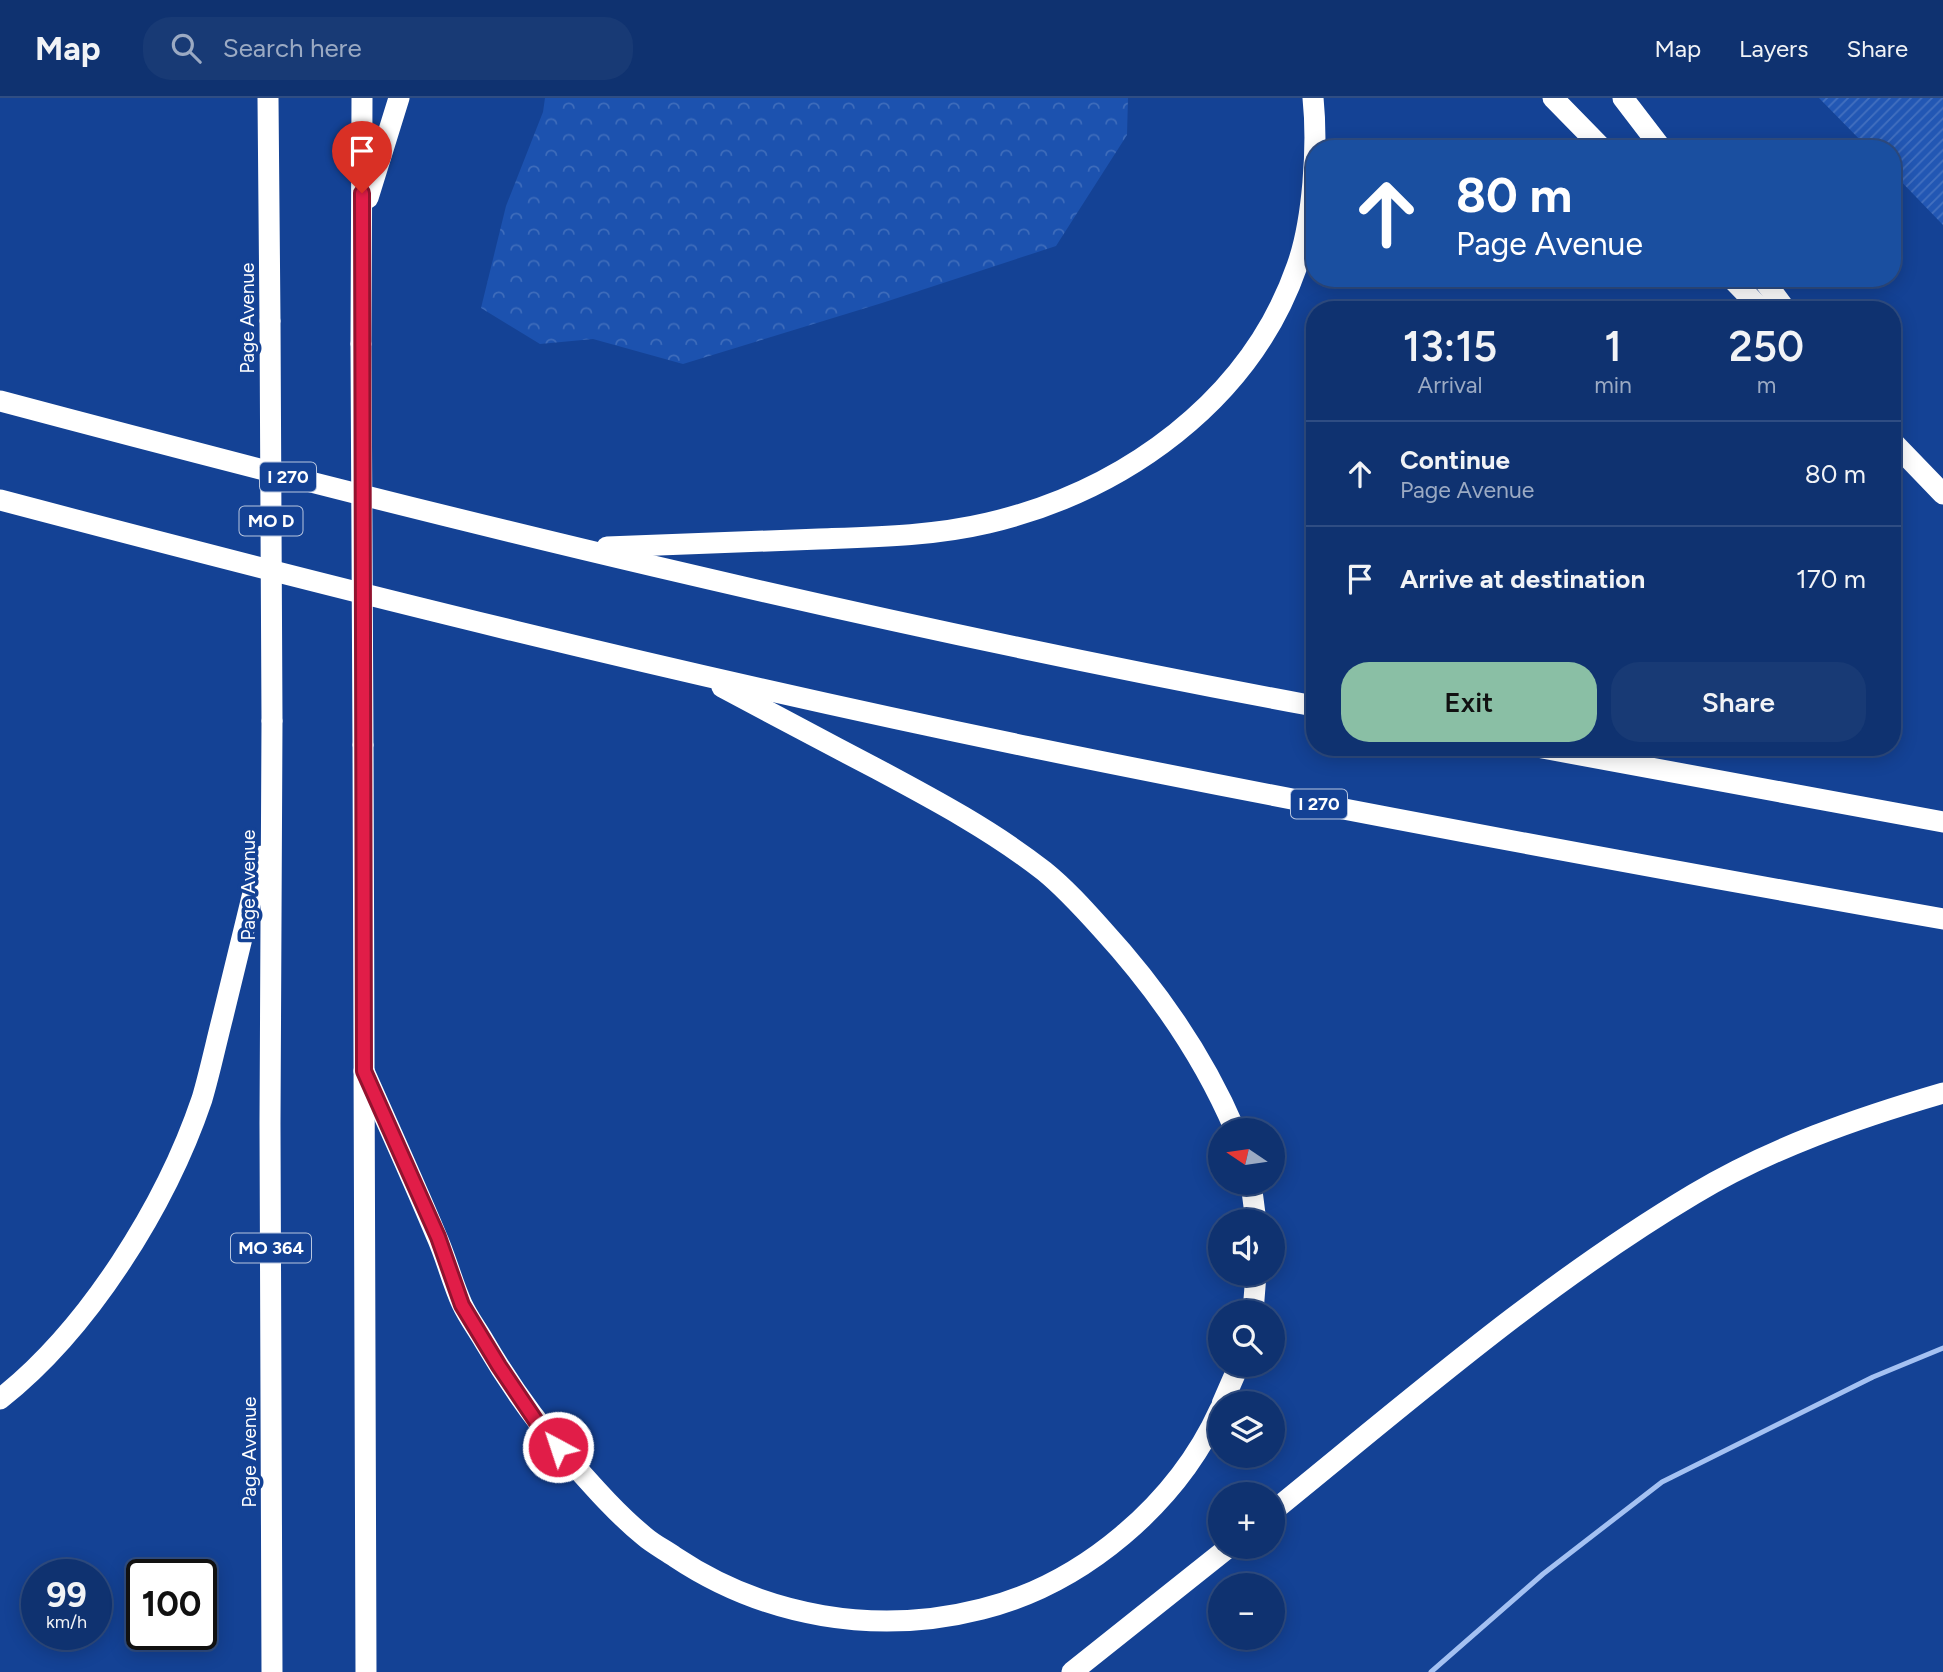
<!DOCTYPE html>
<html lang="en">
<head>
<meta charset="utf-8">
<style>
	:root { --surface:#0f3270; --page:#183a75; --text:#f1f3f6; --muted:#9baac3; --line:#2f4d83; --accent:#8abfa5 }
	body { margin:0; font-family:Figtree,sans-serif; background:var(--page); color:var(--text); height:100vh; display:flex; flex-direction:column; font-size:26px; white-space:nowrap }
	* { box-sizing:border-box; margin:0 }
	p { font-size:23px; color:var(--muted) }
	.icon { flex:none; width:38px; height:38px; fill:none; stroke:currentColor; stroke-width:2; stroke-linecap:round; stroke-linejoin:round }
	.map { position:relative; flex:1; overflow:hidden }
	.sheet { position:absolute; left:1306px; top:203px; width:595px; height:455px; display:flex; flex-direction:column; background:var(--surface); border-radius:28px; box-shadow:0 4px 18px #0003,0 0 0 2px var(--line) }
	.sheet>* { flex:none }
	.top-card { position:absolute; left:1306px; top:42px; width:595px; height:147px; border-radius:28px; box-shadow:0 4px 18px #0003,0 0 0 2px var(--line); background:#1a4fa0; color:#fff; overflow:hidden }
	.needle { width:46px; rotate:283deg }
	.fabs { position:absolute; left:1208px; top:1020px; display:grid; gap:14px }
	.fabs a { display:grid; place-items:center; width:77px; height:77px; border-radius:50%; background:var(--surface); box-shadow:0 4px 18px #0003,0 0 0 2px var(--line); font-size:35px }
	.speed { position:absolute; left:21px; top:1461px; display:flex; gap:14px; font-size:35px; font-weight:700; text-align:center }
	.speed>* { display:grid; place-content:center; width:91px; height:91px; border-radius:50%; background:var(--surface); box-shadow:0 4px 18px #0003,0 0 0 2px var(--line); line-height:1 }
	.speed small { font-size:18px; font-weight:400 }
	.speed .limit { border:4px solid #111; border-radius:10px; background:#fff; color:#111 }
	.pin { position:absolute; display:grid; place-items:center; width:60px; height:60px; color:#fff; margin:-72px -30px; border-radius:50% 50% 50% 0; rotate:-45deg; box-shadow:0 0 7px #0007 }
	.pin .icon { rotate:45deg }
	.me { position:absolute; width:77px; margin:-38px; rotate:320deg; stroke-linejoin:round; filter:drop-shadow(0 0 5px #0008) }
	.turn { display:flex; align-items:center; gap:24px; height:147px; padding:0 35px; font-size:32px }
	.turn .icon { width:91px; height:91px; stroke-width:2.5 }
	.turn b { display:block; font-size:49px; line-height:60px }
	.eta { display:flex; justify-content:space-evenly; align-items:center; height:119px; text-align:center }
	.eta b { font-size:42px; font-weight:600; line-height:49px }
	.button { display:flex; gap:14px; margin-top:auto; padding:14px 35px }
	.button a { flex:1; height:80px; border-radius:28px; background:var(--accent); color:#111; font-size:28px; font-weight:600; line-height:80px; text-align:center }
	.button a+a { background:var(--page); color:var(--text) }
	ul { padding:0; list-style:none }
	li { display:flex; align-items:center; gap:21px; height:105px; padding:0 35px; border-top:2px solid var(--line) }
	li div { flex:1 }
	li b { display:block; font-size:26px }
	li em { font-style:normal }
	header { display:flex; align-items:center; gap:42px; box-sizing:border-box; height:98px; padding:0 35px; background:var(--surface); border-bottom:2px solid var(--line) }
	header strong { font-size:33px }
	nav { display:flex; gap:38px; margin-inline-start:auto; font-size:24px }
	.search { width:490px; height:63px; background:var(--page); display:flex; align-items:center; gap:18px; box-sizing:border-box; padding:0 24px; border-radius:28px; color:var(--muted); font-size:26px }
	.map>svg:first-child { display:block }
	.forest { fill:url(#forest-crowns) }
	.building { fill:url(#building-hatch) }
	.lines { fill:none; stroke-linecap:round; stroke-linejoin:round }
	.lane { stroke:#a4c1f2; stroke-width:5 }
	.highway { stroke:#fff; stroke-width:21 }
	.highway-bridge { stroke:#fff; stroke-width:21 }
	.route-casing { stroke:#92132f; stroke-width:18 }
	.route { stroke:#e11d48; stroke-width:12 }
	.labels { text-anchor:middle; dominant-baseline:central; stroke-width:7; stroke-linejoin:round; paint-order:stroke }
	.shield { fill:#144295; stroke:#b8c6df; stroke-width:2 }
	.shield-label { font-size:18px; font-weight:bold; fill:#fff }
	.street-label { font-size:19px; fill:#fff; stroke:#144295 }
</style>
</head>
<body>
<header>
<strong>Map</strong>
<div class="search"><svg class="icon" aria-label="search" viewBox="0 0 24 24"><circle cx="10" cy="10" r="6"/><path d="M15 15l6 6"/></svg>Search here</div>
<nav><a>Map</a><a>Layers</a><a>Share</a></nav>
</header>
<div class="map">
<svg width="1943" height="1574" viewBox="0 0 1943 1574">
	<defs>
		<pattern id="forest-crowns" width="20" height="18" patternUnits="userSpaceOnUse" patternTransform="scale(1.75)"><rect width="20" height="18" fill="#1c52af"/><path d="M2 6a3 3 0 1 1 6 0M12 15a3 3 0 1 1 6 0" fill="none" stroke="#3e6cbb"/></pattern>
		<pattern id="building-hatch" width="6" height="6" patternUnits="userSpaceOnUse" patternTransform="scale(1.75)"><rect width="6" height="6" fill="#2257b4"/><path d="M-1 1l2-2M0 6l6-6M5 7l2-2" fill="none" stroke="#4370bf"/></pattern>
	</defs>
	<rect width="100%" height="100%" fill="#144295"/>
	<!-- forest -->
	<path class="forest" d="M 545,0 L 1128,0 L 1127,37 L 1056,148 L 882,205 L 683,266 L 593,241 L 540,246 L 481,210 L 506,108 L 543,14 Z"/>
	<!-- building -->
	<path class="building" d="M 1819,0 L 1943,0 L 1943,127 L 1892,74 L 1892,51 L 1869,51 Z"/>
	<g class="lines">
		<!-- lane -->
		<path class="lane" d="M 1431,1574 L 1543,1476 L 1662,1384 L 1873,1279 L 1943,1250"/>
		<!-- highway -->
		<g class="highway">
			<path d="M 268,0 L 270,223"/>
			<path d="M 1553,0 L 1603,51"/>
			<path d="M 1623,0 L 1662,51"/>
			<path d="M 368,100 L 399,0"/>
			<path d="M 1731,180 L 1762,212"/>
			<path d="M 1762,180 L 1786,212"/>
			<path d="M 361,246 L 362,0"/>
			<path d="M 0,303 C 435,419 872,526 1314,608"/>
			<path d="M 1892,343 L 1943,396"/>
			<path d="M 0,402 C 341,492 684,578 1030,649 C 1333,711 1638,767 1943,821"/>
			<path d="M 607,449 C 678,446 749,444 819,441 C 876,439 933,438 988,425 C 1124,393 1250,303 1297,168 C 1313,123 1318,48 1313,0"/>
			<path d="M 722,589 C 773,616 825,644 877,671 C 935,702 993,733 1044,773 C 1065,790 1083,810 1101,830 C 1156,890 1203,957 1235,1032"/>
			<path d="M 363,647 L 366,1574"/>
			<path d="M 1537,649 L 1943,724"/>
			<path d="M 364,973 C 388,1027 413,1082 436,1137 C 446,1159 452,1184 462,1206 C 468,1219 477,1231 484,1243 C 508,1284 535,1323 567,1359 C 591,1386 616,1415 644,1438 C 653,1446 665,1452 675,1459 C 765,1519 876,1538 982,1511 C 1083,1486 1177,1406 1220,1311"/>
			<path d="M 1251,1085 L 1256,1124"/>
			<path d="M 1253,1214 L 1256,1176"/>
			<path d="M 0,1301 C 89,1231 166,1107 202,1001 C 210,974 216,945 223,918 C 236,865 249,812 262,758"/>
			<path d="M 1222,1306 L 1239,1267"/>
			<path d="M 1272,1414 C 1409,1303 1543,1186 1694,1096 C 1771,1050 1857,1020 1943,995"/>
			<path d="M 272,1574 L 270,1026 L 272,623"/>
			<path d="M 1072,1574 L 1229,1449"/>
		</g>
		<!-- highway-bridge -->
		<g class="highway-bridge">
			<path d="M 270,223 L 272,623"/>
			<path d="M 361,246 L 363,647"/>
		</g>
	</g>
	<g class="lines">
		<defs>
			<path id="route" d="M 362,95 L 364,973 L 438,1139 L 462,1207 L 499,1268 L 540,1329 L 558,1349"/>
		</defs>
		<!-- route casing -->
		<use href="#route" class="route-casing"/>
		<!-- route -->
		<use href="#route" class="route"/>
	</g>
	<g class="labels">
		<!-- shield labels -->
		<g class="shield">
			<rect x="260" y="364.5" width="56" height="29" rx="5"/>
			<rect x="239.5" y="408.5" width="63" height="29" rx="5"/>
			<rect x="1291" y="691.5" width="56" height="29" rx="5"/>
			<rect x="231" y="1135.5" width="80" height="29" rx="5"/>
		</g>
		<g class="shield-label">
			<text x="288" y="379">I 270</text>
			<text x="271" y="423">MO D</text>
			<text x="1319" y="706">I 270</text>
			<text x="271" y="1150">MO 364</text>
		</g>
		<!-- street labels -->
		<g class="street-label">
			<text transform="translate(247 220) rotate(-90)">Page Avenue</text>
			<text transform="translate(248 787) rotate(-90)">Page Avenue</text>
			<text transform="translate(249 1354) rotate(-90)">Page Avenue</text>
		</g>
	</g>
</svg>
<div class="fabs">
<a><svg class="needle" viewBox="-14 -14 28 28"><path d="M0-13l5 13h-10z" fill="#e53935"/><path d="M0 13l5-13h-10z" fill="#9baac3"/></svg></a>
<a><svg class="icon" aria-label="sound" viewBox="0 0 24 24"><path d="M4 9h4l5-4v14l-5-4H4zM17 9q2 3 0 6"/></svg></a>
<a><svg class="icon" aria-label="search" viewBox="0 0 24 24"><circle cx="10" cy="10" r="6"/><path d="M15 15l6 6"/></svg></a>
<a><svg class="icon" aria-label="layers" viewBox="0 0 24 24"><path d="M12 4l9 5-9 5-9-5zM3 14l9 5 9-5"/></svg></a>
<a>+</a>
<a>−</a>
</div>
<div class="speed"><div>99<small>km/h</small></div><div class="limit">100</div></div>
<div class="pin" style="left:362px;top:95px;background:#d93025"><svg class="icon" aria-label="arrive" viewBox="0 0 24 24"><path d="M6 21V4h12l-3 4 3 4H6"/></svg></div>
<svg class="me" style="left:558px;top:1349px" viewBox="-20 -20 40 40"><circle r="17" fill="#e11d48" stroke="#fff" stroke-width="3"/><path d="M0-11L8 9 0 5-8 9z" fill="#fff"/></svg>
<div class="top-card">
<div class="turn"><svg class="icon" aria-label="ahead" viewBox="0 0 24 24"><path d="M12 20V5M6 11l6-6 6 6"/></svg><div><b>80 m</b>Page Avenue</div></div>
</div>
<section class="sheet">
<div class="eta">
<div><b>13:15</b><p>Arrival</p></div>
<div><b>1</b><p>min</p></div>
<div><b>250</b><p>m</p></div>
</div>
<ul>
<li><svg class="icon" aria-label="ahead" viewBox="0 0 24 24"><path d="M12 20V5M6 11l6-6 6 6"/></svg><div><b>Continue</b><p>Page Avenue</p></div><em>80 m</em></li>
<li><svg class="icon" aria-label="arrive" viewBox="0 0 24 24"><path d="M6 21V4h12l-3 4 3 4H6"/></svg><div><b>Arrive at destination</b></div><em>170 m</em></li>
</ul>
<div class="button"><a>Exit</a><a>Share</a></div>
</section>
</div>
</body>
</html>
